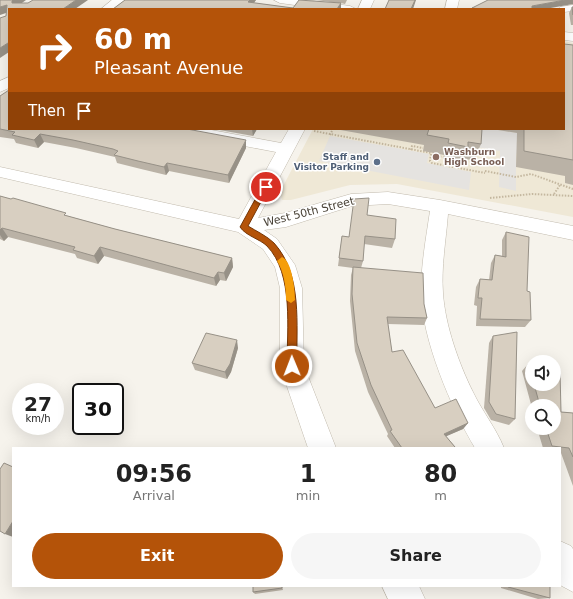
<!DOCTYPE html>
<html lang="en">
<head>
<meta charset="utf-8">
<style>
	:root { --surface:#fff; --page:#f6f6f6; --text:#222; --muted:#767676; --accent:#b45309 }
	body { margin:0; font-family:"DejaVu Sans",sans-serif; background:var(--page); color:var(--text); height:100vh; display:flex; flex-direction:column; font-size:15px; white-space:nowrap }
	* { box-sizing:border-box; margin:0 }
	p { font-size:13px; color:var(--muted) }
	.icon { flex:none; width:22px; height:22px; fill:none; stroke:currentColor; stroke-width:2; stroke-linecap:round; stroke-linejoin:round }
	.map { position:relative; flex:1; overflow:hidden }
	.drawer { position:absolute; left:12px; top:447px; width:549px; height:140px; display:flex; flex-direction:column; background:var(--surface); border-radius:0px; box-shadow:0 4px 16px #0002 }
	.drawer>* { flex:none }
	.banner { position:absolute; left:8px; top:8px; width:557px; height:122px; border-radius:0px; box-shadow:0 4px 16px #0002; background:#b45309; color:#fff; overflow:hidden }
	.tools { position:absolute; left:525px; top:355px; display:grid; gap:8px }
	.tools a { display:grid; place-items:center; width:36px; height:36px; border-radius:50%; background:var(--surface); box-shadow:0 4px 16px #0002; font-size:20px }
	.speed { position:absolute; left:12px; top:383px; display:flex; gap:8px; font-size:20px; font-weight:700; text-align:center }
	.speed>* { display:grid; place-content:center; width:52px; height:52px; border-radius:50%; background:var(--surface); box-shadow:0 4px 16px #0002; line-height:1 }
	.speed small { font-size:10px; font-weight:400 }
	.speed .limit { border:2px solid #111; border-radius:6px; background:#fff; color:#111 }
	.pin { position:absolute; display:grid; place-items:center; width:34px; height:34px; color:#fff; margin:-17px; border:2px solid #fff; border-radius:50%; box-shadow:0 1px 4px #0007 }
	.me { position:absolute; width:44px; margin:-22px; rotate:359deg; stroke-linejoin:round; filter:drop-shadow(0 0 3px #0008) }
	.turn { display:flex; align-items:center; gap:14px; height:84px; padding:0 20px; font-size:18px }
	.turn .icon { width:52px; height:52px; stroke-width:2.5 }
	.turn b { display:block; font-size:28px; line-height:34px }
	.then { display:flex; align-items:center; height:38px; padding:0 20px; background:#0003; gap:8px; font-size:15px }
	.eta { display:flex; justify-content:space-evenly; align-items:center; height:68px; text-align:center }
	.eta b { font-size:24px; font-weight:700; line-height:28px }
	.button { display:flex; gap:8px; margin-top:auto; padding:8px 20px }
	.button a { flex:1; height:46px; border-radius:24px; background:var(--accent); color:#fff; font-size:16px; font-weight:700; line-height:46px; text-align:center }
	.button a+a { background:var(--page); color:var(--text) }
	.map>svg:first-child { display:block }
	.education { fill:#efe8d6 }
	.parking { fill:#e5e3e0 }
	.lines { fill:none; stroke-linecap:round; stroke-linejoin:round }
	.minor-casing { stroke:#c2bbae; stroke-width:1 }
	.path { stroke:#c4b79f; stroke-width:2; stroke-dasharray:1.5 1.5; stroke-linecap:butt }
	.minor { fill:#fff; fill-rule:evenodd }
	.wall { fill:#bab2a6 }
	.shaded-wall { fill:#979187 }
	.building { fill:#d8cfc1; stroke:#979187 }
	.route { fill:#b45309; stroke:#753606 }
	.slow { fill:#f59e0b }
	.education-dot { fill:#8d6e63; stroke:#fff; stroke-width:1.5 }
	.service-dot { fill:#5c6f8a; stroke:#fff; stroke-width:1.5 }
	.labels { text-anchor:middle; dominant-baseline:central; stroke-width:3; stroke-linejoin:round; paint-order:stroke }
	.far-education-label { font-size:9px; font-weight:bold; fill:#785e54; stroke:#fff; text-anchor:start }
	.far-service-label { font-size:9px; font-weight:bold; fill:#4e5e75; stroke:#fff; text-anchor:end }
	.street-label { font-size:11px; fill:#4b4439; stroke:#fff }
</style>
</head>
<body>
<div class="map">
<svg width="573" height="599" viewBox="0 0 573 599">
	<rect width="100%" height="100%" fill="#f6f3ec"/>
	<!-- education -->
	<path class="education" d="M 564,41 L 573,43 L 573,217 L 397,184 L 350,185 L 291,200 L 282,200 L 280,192 L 313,129 L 564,129 Z"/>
	<!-- parking -->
	<g class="parking">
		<path d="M 478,129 L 492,129 L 542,137 L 516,154 L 516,191 L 499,187 L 500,151 L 476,147 Z"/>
		<path d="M 330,136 L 429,154 L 427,163 L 471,172 L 469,190 L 319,161 Z"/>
	</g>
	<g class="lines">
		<defs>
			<g id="minor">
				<path d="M 112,0 L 125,0 L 114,9 L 101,9 Z"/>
				<path d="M 274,0 L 306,0 L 350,6 L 356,9 L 324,9 L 280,3 Z"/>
				<path d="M 362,0 L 374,0 L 370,9 L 358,9 Z"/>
				<path d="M 447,0 L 459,0 L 457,9 L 445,9 Z"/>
				<path d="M 573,5 L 573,11 L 564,12 L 564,9 L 558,9 L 560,7 Z"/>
				<path d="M 564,32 L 573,33 L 573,41 L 564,40 Z"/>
				<path d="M 9,77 L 9,88 L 0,92 L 0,81 Z"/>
				<path d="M 173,129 L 206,129 L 281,143 L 289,129 L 305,129 L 258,218 L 285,213 L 351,194 L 388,192 L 440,200 L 573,226 L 573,240 L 448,214 C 446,240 441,267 443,293 C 445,325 459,364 473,392 C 482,411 496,428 504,448 L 475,448 C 451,408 422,339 421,293 C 421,265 426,238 430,211 L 388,204 L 352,206 L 286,227 L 264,230 L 277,239 L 295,265 L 302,288 L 304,366 L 336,448 L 308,448 L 280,366 L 280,288 L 275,267 L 263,249 L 238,232 L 0,177 L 0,167 L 239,219 L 276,152 L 181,134 L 175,132 Z"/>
				<path d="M 560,541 L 571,546 L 573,549 L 573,592 L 560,585 Z"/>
				<path d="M 382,586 L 419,586 L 425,599 L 388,599 Z"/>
			</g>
		</defs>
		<!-- minor casing -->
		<use href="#minor" class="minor-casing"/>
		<!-- path -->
		<g class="path">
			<path d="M 314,131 L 431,153 L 430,161 L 432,163 L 485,173"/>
			<path d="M 330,135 L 333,129"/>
			<path d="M 411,150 L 412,146 L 423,148"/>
			<path d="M 431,155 L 443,157"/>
			<path d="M 485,171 L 516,177 L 531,174 L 573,189"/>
			<path d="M 554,194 L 560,185"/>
			<path d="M 490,198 L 532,194 L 573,196"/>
		</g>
		<!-- minor -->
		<use href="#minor" class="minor"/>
	</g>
	<!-- wall -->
	<g class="wall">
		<path d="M 125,0 L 256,0 L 254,3 L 293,8 L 338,3 L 316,0 L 347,0 L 345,4 L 341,3 L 341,9 L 113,9 Z"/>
		<path d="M 572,7 L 573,7 L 573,25 L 571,25 L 569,13 Z"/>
		<path d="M 573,45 L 573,185 L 565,183 L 565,176 L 516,167 L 517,133 L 492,129 L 564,129 Z"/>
		<path d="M 0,96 L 246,148 L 229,183 L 169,171 L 166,175 L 141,169 L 117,163 L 115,157 L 76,148 L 44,142 L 38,148 L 16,143 L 14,139 L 0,137 Z"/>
		<path d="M 214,129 L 257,129 L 253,136 Z"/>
		<path d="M 335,129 L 482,129 L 481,144 L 474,160 L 463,159 L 462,163 L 443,159 L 444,155 L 423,151 L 424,145 Z"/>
		<path d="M 0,196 L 68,216 L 115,229 L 232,258 L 233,267 L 226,281 L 220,280 L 216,286 L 104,256 L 98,264 L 77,258 L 75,254 L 8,237 L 4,241 L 0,239 Z"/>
		<path d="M 367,215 L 395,239 L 392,248 L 364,244 L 363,261 L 361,268 L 424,304 L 427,318 L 424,325 L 388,324 L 392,352 L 435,408 L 468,423 L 463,429 L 446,436 L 455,447 L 454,448 L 395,448 L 387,436 L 388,434 L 368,392 L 355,351 L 350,301 L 351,275 L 353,268 L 338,266 L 342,236 L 349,237 Z"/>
		<path d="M 506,232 L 527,291 L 531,320 L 525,327 L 476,326 L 477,306 L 474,305 L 476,287 L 480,279 L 489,280 L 491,263 L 495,255 L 502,256 L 502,240 Z"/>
		<path d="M 493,336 L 515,419 L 509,425 L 491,420 L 484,408 L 489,343 Z"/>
		<path d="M 238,348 L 231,372 L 227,379 L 195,370 L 192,363 Z"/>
		<path d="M 528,364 L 532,365 L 532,384 L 554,384 L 561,412 L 573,413 L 573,486 L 561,453 L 560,453 L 560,448 L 543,448 L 537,428 L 554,428 L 554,406 L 532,406 L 532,408 L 522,371 Z"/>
		<path d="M 282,586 L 283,590 L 255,594 L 253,592 Z"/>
		<path d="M 501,586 L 550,586 L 550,598 L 538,599 L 501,588 Z"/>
	</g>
	<!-- shaded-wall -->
	<g class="shaded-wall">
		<path d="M 13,0 L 26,0 L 15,8 L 12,3 L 12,1 Z"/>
		<path d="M 76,0 L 88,0 L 75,9 L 63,9 Z"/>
		<path d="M 250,0 L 256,0 L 249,9 L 248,2 Z"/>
		<path d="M 415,0 L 416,0 L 413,9 L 411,9 Z"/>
		<path d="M 565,0 L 573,0 L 573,4 L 545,9 L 531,9 L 532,6 Z"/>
		<path d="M 341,3 L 341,9 L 337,9 Z"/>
		<path d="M 7,5 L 9,12 L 0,15 L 0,7 Z"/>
		<path d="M 8,43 L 9,46 L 9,52 L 0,58 L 0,48 Z"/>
		<path d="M 252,129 L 257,129 L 253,136 Z"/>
		<path d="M 40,134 L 44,142 L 38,148 L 34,140 Z"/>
		<path d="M 246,140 L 246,148 L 229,183 L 228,175 Z"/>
		<path d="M 167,163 L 169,171 L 166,175 L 164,167 Z"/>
		<path d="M 2,228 L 8,237 L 4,241 L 0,235 L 0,230 Z"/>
		<path d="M 100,247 L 104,256 L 98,264 L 94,256 Z"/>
		<path d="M 232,258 L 233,267 L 226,281 L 224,273 Z"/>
		<path d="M 218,272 L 220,280 L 216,286 L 214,278 Z"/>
		<path d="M 237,340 L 238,348 L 231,372 L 227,379 L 225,372 Z"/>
		<path d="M 468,423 L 463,429 L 440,439 L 444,434 Z"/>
		<path d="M 13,521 L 13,537 L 5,534 Z"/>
	</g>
	<!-- building -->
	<g class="building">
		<path d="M 0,0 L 13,0 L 12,1 L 12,3 L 28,3 L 33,0 L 76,0 L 63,9 L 9,9 L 9,43 L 8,43 L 0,48 L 0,18 L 6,16 L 7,5 L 0,7 Z"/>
		<path d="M 125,0 L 250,0 L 248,2 L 293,8 L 299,0 L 341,3 L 337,9 L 113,9 Z"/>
		<path d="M 389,0 L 415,0 L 411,9 L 385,9 Z"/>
		<path d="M 488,0 L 565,0 L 532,6 L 532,9 L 480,9 L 472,8 Z"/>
		<path d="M 572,7 L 573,7 L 573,15 Z"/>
		<path d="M 564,44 L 573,45 L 573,160 L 524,151 L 524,129 L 564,129 Z"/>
		<path d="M 9,90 L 9,129 L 187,129 L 246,140 L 228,175 L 167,163 L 164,167 L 138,161 L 114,155 L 118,151 L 113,149 L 73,140 L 40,134 L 34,140 L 12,135 L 15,132 L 0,129 L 0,96 Z"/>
		<path d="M 427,129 L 482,129 L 481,144 L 468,142 L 468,147 L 448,143 L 449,139 L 427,135 L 429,129 Z"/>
		<path d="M 0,196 L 11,199 L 13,198 L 66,213 L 64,215 L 115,229 L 232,258 L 224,273 L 218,272 L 214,278 L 100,247 L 94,256 L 73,250 L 75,247 L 2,228 L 0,230 Z"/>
		<path d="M 369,198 L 367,215 L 396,219 L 395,239 L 365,236 L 363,261 L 339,258 L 342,236 L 349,237 L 354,199 Z"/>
		<path d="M 506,232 L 529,237 L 527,291 L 530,292 L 531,320 L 480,319 L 482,298 L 478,298 L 480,279 L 492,280 L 495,255 L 506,257 Z"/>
		<path d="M 353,267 L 423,273 L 424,304 L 427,318 L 387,317 L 392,352 L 403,350 L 435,408 L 456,399 L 468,423 L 444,434 L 455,447 L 453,448 L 402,448 L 390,431 L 392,430 L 371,385 L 357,343 L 352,294 Z"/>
		<path d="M 517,332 L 515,419 L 496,414 L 489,402 L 493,336 Z"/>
		<path d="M 206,333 L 237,340 L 230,364 L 225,372 L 192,363 Z"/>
		<path d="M 528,364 L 532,365 L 532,377 Z"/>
		<path d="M 554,371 L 560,372 L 561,412 L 573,413 L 573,457 L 569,448 L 552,446 L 546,428 L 554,428 L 554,406 L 540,406 L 534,384 L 554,384 Z"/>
		<path d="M 4,463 L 13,467 L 13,521 L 5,534 L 0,531 L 0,469 Z"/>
		<path d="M 253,586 L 282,586 L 282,588 L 253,592 Z"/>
		<path d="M 508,586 L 550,586 L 550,598 L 508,587 Z"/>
	</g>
	<!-- route -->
	<path class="route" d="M 263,185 L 269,187 L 248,226 C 256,231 267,236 274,243 C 303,275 296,325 297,366 L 292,370 L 287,366 C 287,330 294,274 267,246 C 260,239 246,236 240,227 Z"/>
	<!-- slow -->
	<path class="slow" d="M 282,257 C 292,261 295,289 295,300 L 291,303 L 286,300 C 286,286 284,272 277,261 Z"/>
	<!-- markers -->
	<circle class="education-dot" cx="436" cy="157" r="4"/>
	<circle class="service-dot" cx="377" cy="162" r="4"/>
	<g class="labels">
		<!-- far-education labels -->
		<g class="far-education-label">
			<text x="444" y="152">Washburn<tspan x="444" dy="10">High School</tspan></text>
		</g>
		<!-- far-service labels -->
		<g class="far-service-label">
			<text x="369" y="157">Staff and<tspan x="369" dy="10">Visitor Parking</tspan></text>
		</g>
		<!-- street labels -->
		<g class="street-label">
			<text transform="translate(309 212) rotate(-14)">West 50th Street</text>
		</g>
	</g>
</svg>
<div class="tools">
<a><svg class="icon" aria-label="sound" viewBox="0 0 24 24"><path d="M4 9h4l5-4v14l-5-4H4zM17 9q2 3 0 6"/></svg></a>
<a><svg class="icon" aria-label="search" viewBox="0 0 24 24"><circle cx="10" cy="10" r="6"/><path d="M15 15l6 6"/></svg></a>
</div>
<div class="speed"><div>27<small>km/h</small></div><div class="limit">30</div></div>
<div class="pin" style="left:266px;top:187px;background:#d93025"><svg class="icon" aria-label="arrive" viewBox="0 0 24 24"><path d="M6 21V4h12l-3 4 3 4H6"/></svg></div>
<svg class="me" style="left:292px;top:366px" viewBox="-20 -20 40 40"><circle r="17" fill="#b45309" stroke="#fff" stroke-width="3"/><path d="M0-11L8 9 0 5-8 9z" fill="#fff"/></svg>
<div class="banner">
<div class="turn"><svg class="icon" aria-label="right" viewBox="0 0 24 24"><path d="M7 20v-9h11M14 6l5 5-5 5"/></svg><div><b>60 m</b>Pleasant Avenue</div></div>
<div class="then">Then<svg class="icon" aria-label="arrive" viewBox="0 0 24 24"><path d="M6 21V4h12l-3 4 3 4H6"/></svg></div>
</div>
<section class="drawer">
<div class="eta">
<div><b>09:56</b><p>Arrival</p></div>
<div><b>1</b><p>min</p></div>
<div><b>80</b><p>m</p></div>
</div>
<div class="button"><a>Exit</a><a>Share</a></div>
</section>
</div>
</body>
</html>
